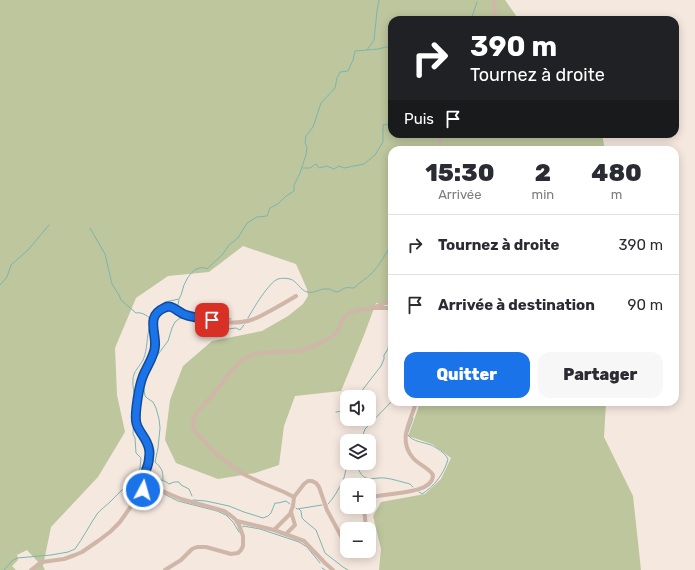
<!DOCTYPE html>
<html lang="fr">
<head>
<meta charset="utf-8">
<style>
	:root { --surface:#fff; --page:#f7f7f7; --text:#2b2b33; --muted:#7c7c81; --line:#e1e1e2; --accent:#1a73e8 }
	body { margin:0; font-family:Rubik,sans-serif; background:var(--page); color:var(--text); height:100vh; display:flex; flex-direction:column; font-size:15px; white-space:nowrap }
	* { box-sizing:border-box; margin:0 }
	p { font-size:13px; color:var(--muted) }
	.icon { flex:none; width:22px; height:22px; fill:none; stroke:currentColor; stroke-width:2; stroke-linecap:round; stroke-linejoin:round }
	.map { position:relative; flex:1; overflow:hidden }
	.side { position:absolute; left:388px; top:146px; width:291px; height:260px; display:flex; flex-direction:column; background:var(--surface); border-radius:12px; box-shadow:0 2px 10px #0003 }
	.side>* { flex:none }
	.hud { position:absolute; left:388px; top:16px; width:291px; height:122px; border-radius:12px; box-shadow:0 2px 10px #0003; background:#202124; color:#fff; overflow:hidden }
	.fabs { position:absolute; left:340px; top:390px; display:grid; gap:8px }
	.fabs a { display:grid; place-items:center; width:36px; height:36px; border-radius:8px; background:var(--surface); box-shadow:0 2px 10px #0003; font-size:20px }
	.pin { position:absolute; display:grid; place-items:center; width:34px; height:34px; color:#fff; margin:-17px; border-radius:8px; box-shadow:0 2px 6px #0006 }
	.me { position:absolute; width:44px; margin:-22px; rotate:6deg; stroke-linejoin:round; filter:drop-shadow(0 0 3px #0008) }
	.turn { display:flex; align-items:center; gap:14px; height:84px; padding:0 16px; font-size:18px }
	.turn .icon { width:52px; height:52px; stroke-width:2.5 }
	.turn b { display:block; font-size:28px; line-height:34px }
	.then { display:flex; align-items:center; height:38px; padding:0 16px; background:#0003; gap:8px; font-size:15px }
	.eta { display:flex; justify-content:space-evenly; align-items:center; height:68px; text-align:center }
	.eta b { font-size:24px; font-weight:800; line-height:28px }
	.primary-button { display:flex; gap:8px; margin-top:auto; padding:8px 16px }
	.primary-button a { flex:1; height:46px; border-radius:12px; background:var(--accent); color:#fff; font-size:16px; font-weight:800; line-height:46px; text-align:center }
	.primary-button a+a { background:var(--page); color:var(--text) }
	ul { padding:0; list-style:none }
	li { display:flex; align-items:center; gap:12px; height:60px; padding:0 16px; border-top:1px solid var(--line) }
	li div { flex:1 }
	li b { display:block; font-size:15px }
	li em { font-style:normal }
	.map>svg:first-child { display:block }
	.green { fill:#bdc69d }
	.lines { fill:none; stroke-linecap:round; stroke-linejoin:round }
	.stream { stroke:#7bb5b1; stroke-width:1 }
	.minor { stroke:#cfb6a9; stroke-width:4 }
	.route-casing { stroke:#114b97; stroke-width:10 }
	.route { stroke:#1a73e8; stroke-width:7 }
</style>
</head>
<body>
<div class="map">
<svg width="695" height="570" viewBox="0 0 695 570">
	<rect width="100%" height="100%" fill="#f5e8df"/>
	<!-- green -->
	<g class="green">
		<path d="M 0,0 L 505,0 L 519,20 L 392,20 L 392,134 L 602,134 L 605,150 L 392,150 L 392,306 L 376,303 L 364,335 L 341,391 L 295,396 L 284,426 L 279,465 L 255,473 L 218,479 L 176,463 L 165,440 L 170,400 L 183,366 L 212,341 L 262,331 L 288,316 L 303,304 L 308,296 L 307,289 L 296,264 L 243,246 L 209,272 L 168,276 L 136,298 L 115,348 L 117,395 L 125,432 L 98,477 L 51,527 L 43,566 L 45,570 L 29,570 L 38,562 L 27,550 L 17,555 L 18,560 L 12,566 L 16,570 L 0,570 Z"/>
		<path d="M 419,402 L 606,402 L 604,437 L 633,496 L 641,570 L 379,570 L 381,549 L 373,516 L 381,502 L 425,494 L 441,479 L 451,458 L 432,444 L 408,436 L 418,409 Z"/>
	</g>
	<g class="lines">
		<!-- stream -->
		<g class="stream">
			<path d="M 471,20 L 477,2"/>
			<path d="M 367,50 L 378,49 L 386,47 L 392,47"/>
			<path d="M 303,168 L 310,168 L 316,164 L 319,168 L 327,166 L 334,169 L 339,166 L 344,168 L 364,164 L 375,155 L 383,142 L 383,125 L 388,124 L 392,117"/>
			<path d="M 90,228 L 105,254 L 112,284 L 119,295 L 121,300 L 136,313 C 142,312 146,315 151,319"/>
			<path d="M 0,285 L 7,277 L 11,265 L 28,250 L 49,225"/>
			<path d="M 179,300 L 178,305 L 183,311 L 185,313 L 231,319"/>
			<path d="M 158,309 L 165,302 L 179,299 C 183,293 182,287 186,281 C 188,276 195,268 200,268 C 203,267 205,268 207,269 L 223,254 L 229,245 L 238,238 L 247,223 L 257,217 L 267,216 L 270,208 L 278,204 L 286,196 L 294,191 L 294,185 L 300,173 L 306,155 L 307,147 L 305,143 L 306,136 L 313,127 L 321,103 L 335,88 L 337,78 L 340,72 L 348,71 L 353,60 L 355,51 L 367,50 L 374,40 L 377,11 L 379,0"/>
			<path d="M 248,318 C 253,309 269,282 278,279 C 281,278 286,278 290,279 C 297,281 300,290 307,292 C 314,294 320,288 328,289 C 331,289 333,291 336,292 C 340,292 342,289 345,288 C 347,287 351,288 354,288 C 360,282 366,279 372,273 C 380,265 386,253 392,243"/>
			<path d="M 213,323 L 216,325 L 222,325 L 228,329 L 236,328 L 240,330 L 244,325"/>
			<path d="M 145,376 L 156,357 L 168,341 L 172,328 L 175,322 L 180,318 L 183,318 L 198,320"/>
			<path d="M 143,382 L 145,396 L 147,398 L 153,402 L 156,408 L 159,419 L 160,428 L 158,448 L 155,462 C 162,468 163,471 163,480"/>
			<path d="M 357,397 L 381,366 L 384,359 L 384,355 L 388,349 L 389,341 L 392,337"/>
			<path d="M 135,401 C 135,394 132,387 133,379 C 133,372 140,366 143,360 C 148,349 146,337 150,326"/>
			<path d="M 336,412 L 343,411 L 347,408"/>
			<path d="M 408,432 L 413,418"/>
			<path d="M 408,435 C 413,442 423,442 431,445 C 437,448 445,453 448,459 C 445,472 434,487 422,494 L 419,492"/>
			<path d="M 361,441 L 365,429 L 392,401"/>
			<path d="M 132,483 L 135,476 L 139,471 L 140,468 L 141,458 L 136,453 L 135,438 L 133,434 L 134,416"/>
			<path d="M 144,487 L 145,480 C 153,479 162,478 169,484 L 174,482 L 179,482 L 181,485 L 189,489 L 192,496"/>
			<path d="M 144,493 L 144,494 L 151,492 L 161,493"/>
			<path d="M 164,494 L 178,501 L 217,511 L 226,515 L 233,522 L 239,532"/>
			<path d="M 193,500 L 206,501 L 229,506 L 244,512 L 263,518 L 268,516 L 271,513 L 275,503 L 278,503 L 286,501 L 290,504"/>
			<path d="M 328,504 C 333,499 339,489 342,482 C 346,476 344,470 349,464 C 360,464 358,475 366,478 C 371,480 379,477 385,478 C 393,479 402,482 410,484 L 413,487"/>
			<path d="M 296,508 L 297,509 L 322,505"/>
			<path d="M 299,509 L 301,511 L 302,518 L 305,521 L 316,530 L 325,553 L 343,567 L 348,570"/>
			<path d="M 243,527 L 243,526 L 260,529 L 299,542 L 307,547 L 320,563"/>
			<path d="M 322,568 L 325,570"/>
			<path d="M 4,570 L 12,561 L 17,558 L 51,555 L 68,552 L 75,549 C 83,538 89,526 97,514 C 101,509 106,506 111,501 C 119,493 126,484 138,481"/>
		</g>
		<!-- minor -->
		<g class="minor">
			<path d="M 494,0 L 495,20"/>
			<path d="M 440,134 L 440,150"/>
			<path d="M 374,308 L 392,308"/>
			<path d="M 141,489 C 140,478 149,469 149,458 C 150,453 149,447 147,443 C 144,436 137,430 136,421 C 135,412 139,386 143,377 C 146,367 153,358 155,349 C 157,339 150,328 153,319 C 155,314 161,308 166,307 C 174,305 181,314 188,316 C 208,320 232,326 251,320 C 258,318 264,314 270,311 C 279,306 288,301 296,296"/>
			<path d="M 143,490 L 154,489 L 160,490 L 181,499 L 224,511 L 230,515 L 235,519 L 239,525 L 243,536 L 243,546 L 241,550 L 238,553 L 231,554 L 206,547 L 197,547 L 192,549 L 181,560 L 165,570"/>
			<path d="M 294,497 L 284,492 L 260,482 L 243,474 L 216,454 L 194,430 C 193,426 192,422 194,418 C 197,409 206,404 211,397 C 225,381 232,364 252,355 C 262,351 287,352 299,351 C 306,350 333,338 337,332 C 341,326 341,318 348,314 C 354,310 362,310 369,309 C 377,307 384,303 392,300"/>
			<path d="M 369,498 C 383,492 433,496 433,475 C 428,467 419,465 413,458 C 397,439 411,422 416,402"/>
			<path d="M 364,507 L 366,529"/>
			<path d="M 237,521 L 274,530 L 304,541 L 325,563 L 333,570"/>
			<path d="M 274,530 L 290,514 L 293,506 L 294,497 L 304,484 L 308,481 L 312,481 L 316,483 L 319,487 L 327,510 L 341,536 L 347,546"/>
			<path d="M 286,534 L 295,525 L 291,512"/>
			<path d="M 355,551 L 360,551"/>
			<path d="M 31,570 L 42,562 L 64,559 L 75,555 L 82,552 L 98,541 L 110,532 L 120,522 L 141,492"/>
		</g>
	</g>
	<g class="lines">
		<defs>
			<path id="route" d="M 143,490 L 141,489 C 140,478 149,469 149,458 C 150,453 149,447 147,443 C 144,435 137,430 136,421 C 135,411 139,386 143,376 C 146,368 155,355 155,346 C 156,331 146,316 164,308 C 172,303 178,313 186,315 C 194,318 204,318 212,320"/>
		</defs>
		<!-- route casing -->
		<use href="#route" class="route-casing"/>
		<!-- route -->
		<use href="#route" class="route"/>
	</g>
</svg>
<div class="fabs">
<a><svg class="icon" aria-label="sound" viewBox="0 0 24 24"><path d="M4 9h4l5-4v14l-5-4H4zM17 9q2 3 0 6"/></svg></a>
<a><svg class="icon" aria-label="layers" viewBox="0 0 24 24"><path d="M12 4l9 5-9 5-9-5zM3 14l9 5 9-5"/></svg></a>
<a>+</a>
<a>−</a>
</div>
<div class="pin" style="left:212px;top:320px;background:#d93025"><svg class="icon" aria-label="arrive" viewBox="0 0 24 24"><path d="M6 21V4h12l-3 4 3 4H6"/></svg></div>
<svg class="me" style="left:143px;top:490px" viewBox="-20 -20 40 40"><circle r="17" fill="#1a73e8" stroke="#fff" stroke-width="3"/><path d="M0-11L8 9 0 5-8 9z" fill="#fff"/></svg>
<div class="hud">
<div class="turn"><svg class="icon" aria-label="right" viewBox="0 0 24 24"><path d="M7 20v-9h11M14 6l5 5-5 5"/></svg><div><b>390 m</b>Tournez à droite</div></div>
<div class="then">Puis<svg class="icon" aria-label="arrive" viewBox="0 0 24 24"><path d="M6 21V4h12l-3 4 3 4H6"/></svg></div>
</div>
<section class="side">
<div class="eta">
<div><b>15:30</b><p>Arrivée</p></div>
<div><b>2</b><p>min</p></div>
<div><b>480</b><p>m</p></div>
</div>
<ul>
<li><svg class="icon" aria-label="right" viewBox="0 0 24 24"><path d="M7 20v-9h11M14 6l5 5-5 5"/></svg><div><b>Tournez à droite</b></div><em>390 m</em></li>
<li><svg class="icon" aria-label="arrive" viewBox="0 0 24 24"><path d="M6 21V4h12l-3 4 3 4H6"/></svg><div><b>Arrivée à destination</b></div><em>90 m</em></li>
</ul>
<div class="primary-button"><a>Quitter</a><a>Partager</a></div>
</section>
</div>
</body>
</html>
